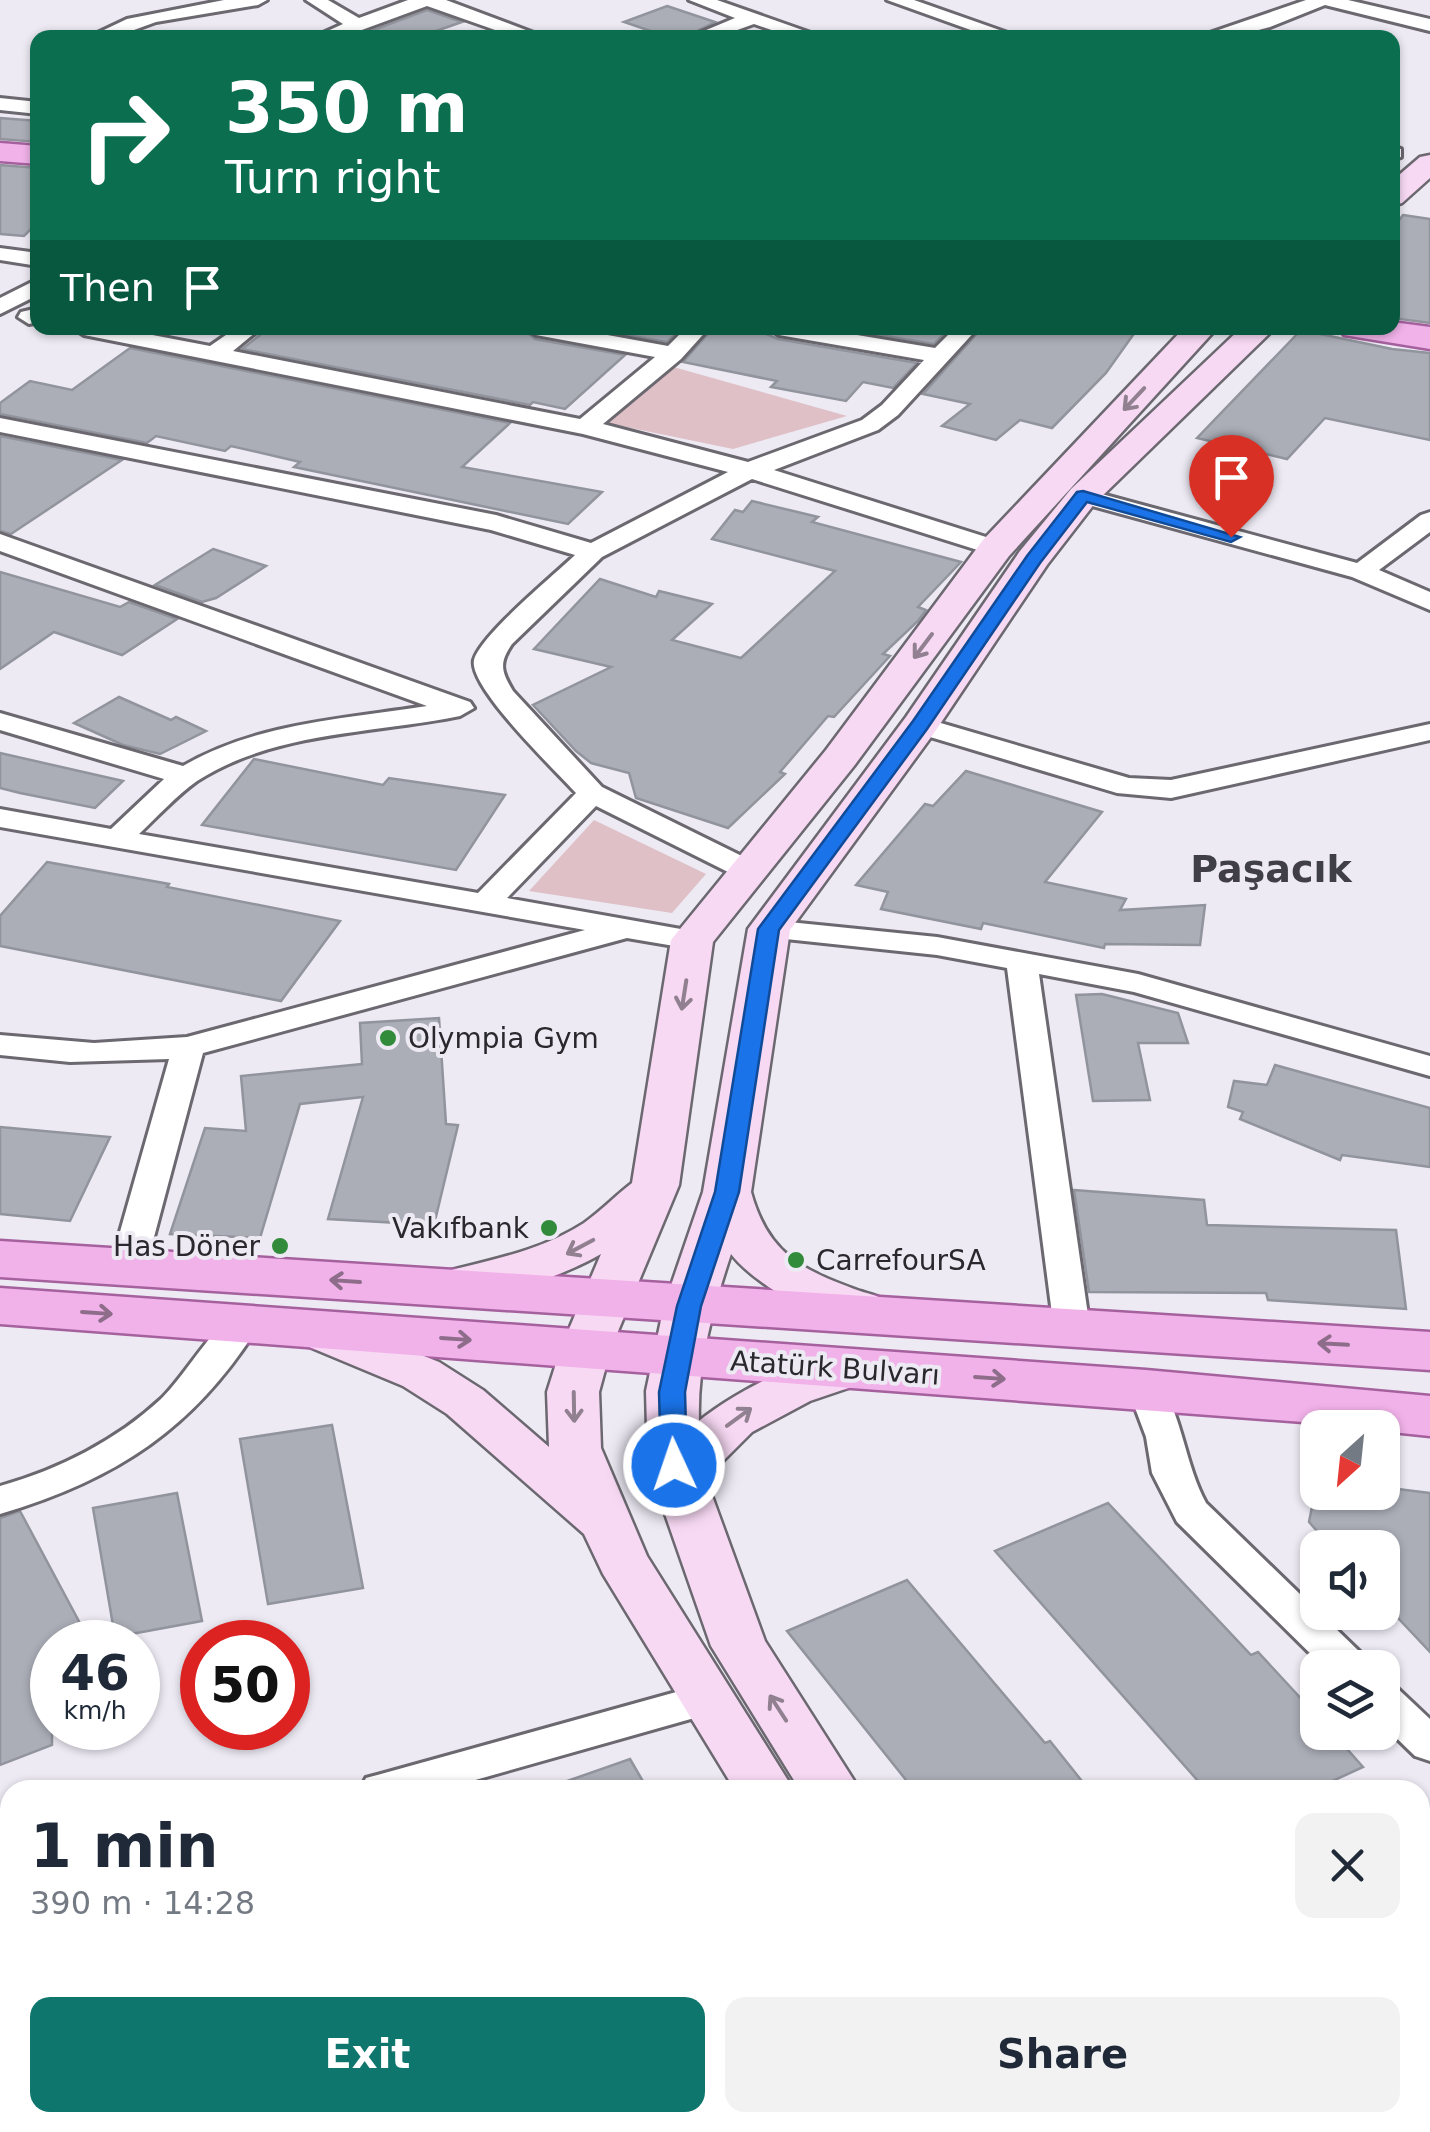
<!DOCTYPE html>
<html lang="en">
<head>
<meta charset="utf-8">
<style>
	:root { --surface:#fff; --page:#f2f2f3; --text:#1f2937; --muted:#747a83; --accent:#0f766e }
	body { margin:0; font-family:"DejaVu Sans",sans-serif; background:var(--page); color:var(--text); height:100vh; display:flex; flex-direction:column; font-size:38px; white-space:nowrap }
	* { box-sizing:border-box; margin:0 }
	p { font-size:32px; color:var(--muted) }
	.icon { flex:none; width:55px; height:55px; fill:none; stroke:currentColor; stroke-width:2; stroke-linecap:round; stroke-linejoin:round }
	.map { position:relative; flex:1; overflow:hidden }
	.drawer { position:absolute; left:0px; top:1780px; width:1430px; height:352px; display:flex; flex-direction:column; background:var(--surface); border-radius:30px 30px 0 0; box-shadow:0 2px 8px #0004 }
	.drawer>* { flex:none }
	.top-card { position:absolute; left:30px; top:30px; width:1370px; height:305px; border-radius:20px; box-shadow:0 2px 8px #0004; background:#0b6e4f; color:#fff; overflow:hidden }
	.needle { width:65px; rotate:207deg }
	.controls { position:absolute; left:1300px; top:1410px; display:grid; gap:20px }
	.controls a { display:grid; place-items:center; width:100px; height:100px; border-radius:20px; background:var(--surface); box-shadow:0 2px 8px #0004; font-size:50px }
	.speed { position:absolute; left:30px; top:1620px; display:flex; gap:20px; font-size:50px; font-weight:700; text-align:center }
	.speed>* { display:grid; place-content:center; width:130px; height:130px; border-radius:50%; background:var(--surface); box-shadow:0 2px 8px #0004; line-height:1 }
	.speed small { font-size:25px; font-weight:400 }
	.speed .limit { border:15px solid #d22; background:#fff; color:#111 }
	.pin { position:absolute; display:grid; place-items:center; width:85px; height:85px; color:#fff; margin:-102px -42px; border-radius:50% 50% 50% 0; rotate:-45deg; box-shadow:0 0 10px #0007 }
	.pin .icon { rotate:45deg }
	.me { position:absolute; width:110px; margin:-55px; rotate:357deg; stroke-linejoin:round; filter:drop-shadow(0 0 8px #0008) }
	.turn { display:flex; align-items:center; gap:35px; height:210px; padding:0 30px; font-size:45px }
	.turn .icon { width:130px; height:130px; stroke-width:2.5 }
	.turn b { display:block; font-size:70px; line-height:85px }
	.then { display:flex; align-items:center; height:95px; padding:0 30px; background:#0003; gap:20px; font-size:38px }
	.round { display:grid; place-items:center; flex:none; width:105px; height:105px; border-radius:20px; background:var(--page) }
	.head { display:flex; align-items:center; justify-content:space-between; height:170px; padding:0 30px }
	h1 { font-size:60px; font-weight:600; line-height:75px }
	.cta { display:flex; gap:20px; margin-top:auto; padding:20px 30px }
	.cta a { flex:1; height:115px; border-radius:20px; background:var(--accent); color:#fff; font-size:40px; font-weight:600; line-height:115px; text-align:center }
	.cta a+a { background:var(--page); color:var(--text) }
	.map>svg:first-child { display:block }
	.green { fill:#dec0c6 }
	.building { fill:#abaeb7; stroke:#91949d; stroke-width:2.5 }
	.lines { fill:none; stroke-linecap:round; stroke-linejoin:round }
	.street-casing { stroke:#6b6870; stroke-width:6 }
	.secondary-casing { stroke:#6b6870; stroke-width:5 }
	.primary-casing { stroke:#a5619d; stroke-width:5 }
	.street { fill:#fff; fill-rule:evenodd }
	.secondary { fill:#f8d9f4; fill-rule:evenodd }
	.primary { fill:#f1b2e9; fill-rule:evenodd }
	.oneway { stroke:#908090 }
	.oneway2 { stroke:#8d6d8a }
	.route { fill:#1a73e8; stroke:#114b97; stroke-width:2.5 }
	.poi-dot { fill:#328b3b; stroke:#edeaf4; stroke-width:4 }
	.labels { text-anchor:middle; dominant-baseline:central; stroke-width:8; stroke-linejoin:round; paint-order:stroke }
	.poi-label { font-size:28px; fill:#29282c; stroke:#edeaf4; text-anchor:start }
	.street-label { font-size:28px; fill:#29282c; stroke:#edeaf4 }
	.district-label { font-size:38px; font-weight:bold; fill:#403e46; stroke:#edeaf4 }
</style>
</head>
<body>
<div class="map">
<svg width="1430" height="2132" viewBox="0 0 1430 2132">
	<rect width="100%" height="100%" fill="#edeaf4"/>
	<!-- green -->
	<g class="green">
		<path d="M 670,366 L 847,416 L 733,449 L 602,422 Z"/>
		<path d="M 594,820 L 706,874 L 672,913 L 529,891 Z"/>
	</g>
	<!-- building -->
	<g class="building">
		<path d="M 667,6 L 715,22 L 683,38 L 671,38 L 624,22 Z"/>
		<path d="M 427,10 L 462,22 L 416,38 L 352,38 Z"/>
		<path d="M 0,118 L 38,121 L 38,142 L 0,139 Z"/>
		<path d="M 0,165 L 38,168 L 38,222 L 24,236 L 0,234 Z"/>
		<path d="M 1403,215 L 1430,219 L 1430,323 L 1392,318 L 1392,230 Z"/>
		<path d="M 269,328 L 522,328 L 535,339 L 625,355 L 565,409 L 533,402 L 530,405 L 242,349 Z"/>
		<path d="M 587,328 L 681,328 L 667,342 Z"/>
		<path d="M 713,328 L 752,328 L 778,339 L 917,363 L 893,388 L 863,382 L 846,401 L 771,387 L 777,381 L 683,362 Z"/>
		<path d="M 838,328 L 950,328 L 934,344 Z"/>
		<path d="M 982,328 L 1138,328 L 1106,373 L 1052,428 L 1020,420 L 996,440 L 942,426 L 970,404 L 923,394 Z"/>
		<path d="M 1301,330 L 1392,349 L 1430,353 L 1430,440 L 1325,418 L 1287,459 L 1197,438 Z"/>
		<path d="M 130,348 L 510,423 L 462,467 L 602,492 L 568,524 L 294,467 L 300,462 L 231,446 L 225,451 L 156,436 L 147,443 L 0,414 L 0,403 L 30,381 L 72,390 Z"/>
		<path d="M 0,436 L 122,460 L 11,534 L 0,531 Z"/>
		<path d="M 752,501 L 818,517 L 812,522 L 961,562 L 918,607 L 926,610 L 918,621 L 883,654 L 890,656 L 834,717 L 828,716 L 780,772 L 785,774 L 728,828 L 636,798 L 629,773 L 591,763 L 576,751 L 533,705 L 611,667 L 534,649 L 600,579 L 656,597 L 659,591 L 712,604 L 672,640 L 741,658 L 835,571 L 712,539 L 735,510 L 743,512 Z"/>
		<path d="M 213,549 L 266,566 L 216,598 L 202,602 L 155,585 Z"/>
		<path d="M 0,572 L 120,607 L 129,602 L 177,619 L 122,655 L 54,632 L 0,669 Z"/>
		<path d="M 119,697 L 171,720 L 176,717 L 206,731 L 160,754 L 123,745 L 74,723 Z"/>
		<path d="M 0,753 L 123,781 L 95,808 L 20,793 L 0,788 Z"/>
		<path d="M 254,759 L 383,785 L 389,778 L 505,795 L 456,870 L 202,825 Z"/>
		<path d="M 966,771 L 1102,812 L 1045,882 L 1126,899 L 1120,910 L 1205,905 L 1200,945 L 1105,944 L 1104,948 L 983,923 L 981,929 L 881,909 L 888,892 L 856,885 L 925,804 L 933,806 Z"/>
		<path d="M 47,862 L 169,884 L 167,887 L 340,921 L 281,1001 L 0,946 L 0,916 Z"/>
		<path d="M 1102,994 L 1178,1013 L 1188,1043 L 1138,1043 L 1150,1100 L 1093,1101 L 1076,995 Z"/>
		<path d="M 439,1018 L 446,1124 L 458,1125 L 434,1225 L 328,1219 L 363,1097 L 300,1104 L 260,1238 L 170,1234 L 205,1128 L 246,1131 L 241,1076 L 362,1064 L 360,1023 Z"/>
		<path d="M 1275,1065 L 1430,1108 L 1430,1167 L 1342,1155 L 1340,1160 L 1240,1119 L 1243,1112 L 1228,1107 L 1234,1081 L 1267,1085 Z"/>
		<path d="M 0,1127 L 110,1137 L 70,1221 L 0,1214 Z"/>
		<path d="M 1074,1190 L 1204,1200 L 1207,1225 L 1396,1230 L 1406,1309 L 1268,1300 L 1266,1293 L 1089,1292 Z"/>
		<path d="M 332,1425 L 363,1588 L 268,1604 L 240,1439 Z"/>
		<path d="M 1382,1487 L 1430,1493 L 1430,1652 L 1382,1601 L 1382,1548 L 1332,1548 L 1309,1522 L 1315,1492 L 1382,1492 Z"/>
		<path d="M 177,1493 L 202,1621 L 115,1637 L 93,1508 Z"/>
		<path d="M 1108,1503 L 1251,1655 L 1258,1652 L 1318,1717 L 1318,1732 L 1332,1732 L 1363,1767 L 1313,1790 L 1206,1790 L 995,1551 Z"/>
		<path d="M 20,1511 L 90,1642 L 52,1642 L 52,1745 L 0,1765 L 0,1518 Z"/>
		<path d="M 907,1580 L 1045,1743 L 1050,1741 L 1089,1790 L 914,1790 L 787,1631 Z"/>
		<path d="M 630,1759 L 648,1790 L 554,1790 L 553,1786 Z"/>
	</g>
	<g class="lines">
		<defs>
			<g id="street">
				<path d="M 224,0 L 267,0 L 258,5 L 156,22 L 112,38 L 87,38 L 127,19 Z"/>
				<path d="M 306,0 L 328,0 L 359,18 L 408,0 L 446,0 L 547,38 L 518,38 L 427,6 L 340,38 L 312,38 L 343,24 Z"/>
				<path d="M 689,0 L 717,0 L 825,38 L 795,38 L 754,24 L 715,38 L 687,38 L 735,18 Z"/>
				<path d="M 887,0 L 914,0 L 1022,38 L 993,38 Z"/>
				<path d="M 1306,0 L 1348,0 L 1430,19 L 1430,31 L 1325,5 L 1270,27 L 1228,38 L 1195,38 Z"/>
				<path d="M 0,98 L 38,102 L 38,114 L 0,110 Z"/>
				<path d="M 1392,147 L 1401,149 L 1401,157 L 1392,159 Z"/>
				<path d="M 0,248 L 38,253 L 38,266 L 0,260 Z"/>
				<path d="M 38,279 L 38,295 L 0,314 L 0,298 Z"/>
				<path d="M 38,308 L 38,322 L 29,324 L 18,317 L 21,312 Z"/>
				<path d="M 73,328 L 116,328 L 210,346 L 236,328 L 261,328 L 233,351 L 580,419 L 655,357 L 536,335 L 525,328 L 569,328 L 668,346 L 686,328 L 709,328 L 681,359 L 603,424 L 748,462 L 862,420 L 882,405 L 924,360 L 779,335 L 768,328 L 815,328 L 935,348 L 955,328 L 978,328 L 898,415 L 878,430 L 774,470 L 1005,543 L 1009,548 L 996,556 L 987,553 L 752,479 L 602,557 L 512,644 C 499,663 501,671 513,691 L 602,787 L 758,864 L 762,870 L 758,876 L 736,876 L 596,806 L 507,898 L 692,931 L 703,933 L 707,940 L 703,947 L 692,949 L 627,938 L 203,1053 L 146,1267 L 140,1275 L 128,1278 L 116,1275 L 110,1267 L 169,1059 L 70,1062 L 0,1055 L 0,1035 L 94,1043 L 187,1037 L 585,930 L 0,827 L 0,809 L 111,829 L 164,779 L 0,730 L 0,713 L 183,766 C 257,723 343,719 427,706 L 0,551 L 0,534 L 470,702 L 474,708 L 460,716 C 372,734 275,731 197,781 C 176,796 158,816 139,834 L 478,893 L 576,793 C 556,771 468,687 474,660 C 481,635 553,576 575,555 L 491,530 L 0,432 L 0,418 L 496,515 L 591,543 L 728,472 L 583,434 L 84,335 Z"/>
				<path d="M 1083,489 L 1357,563 L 1421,515 L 1430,512 L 1430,532 L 1379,570 L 1430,592 L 1430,610 L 1352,577 L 1074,501 L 1071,496 Z"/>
				<path d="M 920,717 L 1129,778 L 1171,780 L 1430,724 L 1430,740 L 1171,798 L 1117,793 L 910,731 L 906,725 Z"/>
				<path d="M 769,920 L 937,937 L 1138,974 L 1430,1056 L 1430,1076 L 1134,992 L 1039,974 L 1090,1329 L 1085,1337 L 1072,1341 L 1059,1337 L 1054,1329 L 1007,968 L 937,955 L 758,936 L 754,929 L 758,922 Z"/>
				<path d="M 243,1310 L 256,1314 L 261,1322 C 196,1427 118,1479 0,1514 L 0,1486 C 58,1470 117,1440 161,1399 C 184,1378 218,1317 243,1310 Z"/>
				<path d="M 1146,1376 L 1159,1380 C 1183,1419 1185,1464 1206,1503 L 1365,1657 L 1371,1668 L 1325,1668 L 1177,1522 L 1152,1473 L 1146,1437 L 1128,1389 L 1133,1380 Z"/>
				<path d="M 1382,1683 L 1396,1687 L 1430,1719 L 1430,1761 L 1415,1756 L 1382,1724 Z"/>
				<path d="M 705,1684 L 719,1689 L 725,1700 L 719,1711 L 440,1790 L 360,1790 L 366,1778 L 381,1774 Z"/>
				<path d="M 10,1918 L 10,1955 L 0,1958 L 0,1921 Z"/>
				<path d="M 1430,2053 L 1430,2094 L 1420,2098 L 1420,2057 Z"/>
				<path d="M 415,2122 L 462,2122 L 465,2132 L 419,2132 Z"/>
				<path d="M 1287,2122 L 1349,2122 L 1344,2132 L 1283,2132 Z"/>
			</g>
			<g id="secondary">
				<path d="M 1430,155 L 1430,178 L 1402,203 L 1392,206 L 1392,181 L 1420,157 Z"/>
				<path d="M 1184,328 L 1217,328 L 1009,556 L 854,766 L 713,942 L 679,1185 L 611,1348 L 599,1392 L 601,1448 L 647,1556 L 794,1790 L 735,1790 L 603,1574 L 584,1534 L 447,1414 L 403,1386 L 295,1341 L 288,1329 L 295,1317 L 313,1312 L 439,1362 L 483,1390 L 549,1447 L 547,1392 L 561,1348 L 601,1254 C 564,1276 470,1310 429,1298 L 421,1287 L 429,1276 C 482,1261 536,1254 584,1223 C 601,1211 615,1196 632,1183 L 671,940 L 826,750 L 983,540 Z"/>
				<path d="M 1241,328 L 1275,328 L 1095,503 L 1047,565 L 934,733 L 790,930 L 751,1192 C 768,1254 802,1270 860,1291 C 876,1296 889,1298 899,1313 L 892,1325 C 846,1337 759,1290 731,1254 C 713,1308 697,1364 699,1421 C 735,1391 825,1343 872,1356 L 879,1368 L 872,1380 L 810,1401 L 752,1432 L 722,1462 L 711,1493 L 765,1641 L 860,1790 L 800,1790 L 711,1646 L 648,1465 L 646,1391 L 664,1306 L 703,1192 L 748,929 L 906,717 L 1020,551 L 1071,489 Z"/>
				<path d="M 952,2122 L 1078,2122 L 1082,2132 L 957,2132 Z"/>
			</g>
			<g id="primary">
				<path d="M 0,143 L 38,146 L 38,164 L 0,161 Z"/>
				<path d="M 1392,322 L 1430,327 L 1430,349 L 1344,335 L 1339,328 L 1392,328 Z"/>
				<path d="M 0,1241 L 1430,1332 L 1430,1370 L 0,1277 Z"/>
				<path d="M 0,1288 L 1146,1370 L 1430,1396 L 1430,1436 L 1382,1431 L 1382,1428 L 0,1324 Z"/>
			</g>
		</defs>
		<!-- street casing -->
		<use href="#street" class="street-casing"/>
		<!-- secondary casing -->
		<use href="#secondary" class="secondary-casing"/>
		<!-- primary casing -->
		<use href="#primary" class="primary-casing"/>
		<!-- street -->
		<use href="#street" class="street"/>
		<!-- secondary -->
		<use href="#secondary" class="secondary"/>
		<!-- primary -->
		<use href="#primary" class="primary"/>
	</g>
	<!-- one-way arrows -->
	<defs><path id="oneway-shaft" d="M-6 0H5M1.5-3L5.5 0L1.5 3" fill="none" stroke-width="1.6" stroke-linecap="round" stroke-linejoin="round" transform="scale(2.5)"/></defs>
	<g class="oneway">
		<use href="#oneway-shaft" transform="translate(1134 399) rotate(133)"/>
		<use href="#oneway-shaft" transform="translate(923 646) rotate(127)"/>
		<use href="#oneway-shaft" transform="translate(684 995) rotate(99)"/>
		<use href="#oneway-shaft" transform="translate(580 1247) rotate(152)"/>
		<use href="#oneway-shaft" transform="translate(574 1407) rotate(89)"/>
		<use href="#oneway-shaft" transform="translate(739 1417) rotate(-36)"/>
		<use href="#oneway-shaft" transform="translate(778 1708) rotate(-123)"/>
	</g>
	<g class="oneway2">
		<use href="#oneway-shaft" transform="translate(345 1281) rotate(-176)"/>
		<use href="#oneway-shaft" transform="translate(97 1313) rotate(4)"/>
		<use href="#oneway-shaft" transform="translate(456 1339) rotate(4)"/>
		<use href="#oneway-shaft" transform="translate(1333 1344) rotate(-177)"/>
		<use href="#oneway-shaft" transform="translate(990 1378) rotate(4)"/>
	</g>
	<!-- route -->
	<path class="route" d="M 1083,491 L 1240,537 L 1231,542 L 1087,502 L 1040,563 L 927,729 L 779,930 L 739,1192 L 701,1306 L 685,1392 L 687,1465 L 683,1471 L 664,1471 L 661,1465 L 659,1392 L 677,1306 L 715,1192 L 758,929 L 913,721 L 1027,556 L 1077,492 Z"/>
	<!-- markers -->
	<g class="poi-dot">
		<circle cx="388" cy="1038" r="10"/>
		<circle cx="549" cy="1228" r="10"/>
		<circle cx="280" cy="1246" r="10"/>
		<circle cx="796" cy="1260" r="10"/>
	</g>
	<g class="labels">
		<!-- poi labels -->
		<g class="poi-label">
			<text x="408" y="1038">Olympia Gym</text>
			<text x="529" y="1228" text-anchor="end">Vakıfbank</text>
			<text x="260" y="1246" text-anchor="end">Has Döner</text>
			<text x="816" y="1260">CarrefourSA</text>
		</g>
		<!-- street labels -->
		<g class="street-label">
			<text transform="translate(835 1368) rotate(4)">Atatürk Bulvarı</text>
		</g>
		<!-- district labels -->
		<g class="district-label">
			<text x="1271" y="869">Paşacık</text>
		</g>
	</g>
</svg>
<div class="controls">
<a><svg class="needle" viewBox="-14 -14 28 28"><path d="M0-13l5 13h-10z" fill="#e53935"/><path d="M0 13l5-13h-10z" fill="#747a83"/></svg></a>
<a><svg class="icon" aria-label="sound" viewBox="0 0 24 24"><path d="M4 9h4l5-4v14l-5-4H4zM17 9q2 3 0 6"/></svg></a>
<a><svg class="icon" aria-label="layers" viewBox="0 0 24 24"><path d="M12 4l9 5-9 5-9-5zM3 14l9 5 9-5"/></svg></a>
</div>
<div class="speed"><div>46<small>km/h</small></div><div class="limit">50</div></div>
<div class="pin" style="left:1231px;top:537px;background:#d93025"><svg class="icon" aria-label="arrive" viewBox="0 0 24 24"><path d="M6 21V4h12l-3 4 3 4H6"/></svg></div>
<svg class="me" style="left:674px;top:1465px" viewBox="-20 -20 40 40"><circle r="17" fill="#1a73e8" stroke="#fff" stroke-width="3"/><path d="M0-11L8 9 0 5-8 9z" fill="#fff"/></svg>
<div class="top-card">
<div class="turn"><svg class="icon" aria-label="right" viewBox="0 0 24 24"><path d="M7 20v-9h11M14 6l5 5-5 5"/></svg><div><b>350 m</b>Turn right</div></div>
<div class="then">Then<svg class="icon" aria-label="arrive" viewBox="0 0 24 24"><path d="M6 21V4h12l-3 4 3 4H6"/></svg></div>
</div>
<section class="drawer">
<div class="head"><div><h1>1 min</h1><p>390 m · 14:28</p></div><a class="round"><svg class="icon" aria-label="close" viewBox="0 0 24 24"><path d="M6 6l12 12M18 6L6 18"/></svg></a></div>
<div class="cta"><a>Exit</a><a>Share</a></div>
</section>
</div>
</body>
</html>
